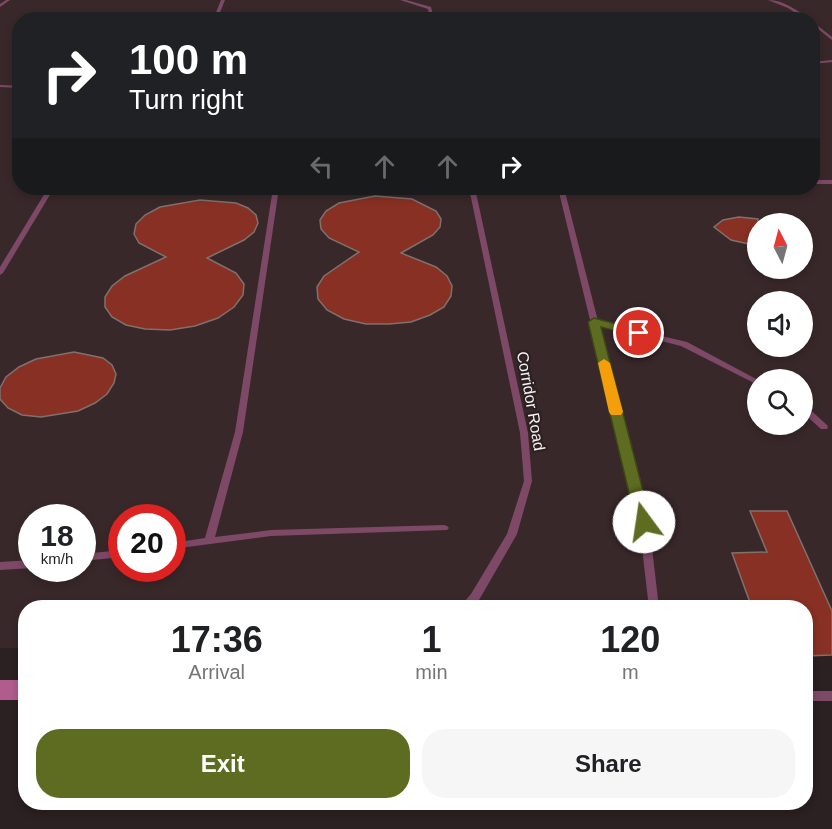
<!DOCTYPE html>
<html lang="en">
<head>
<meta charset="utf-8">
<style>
	:root { --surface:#fff; --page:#f6f6f6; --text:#202124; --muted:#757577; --accent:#5d6c20 }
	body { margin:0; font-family:Arial,sans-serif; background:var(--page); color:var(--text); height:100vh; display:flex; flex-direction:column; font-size:22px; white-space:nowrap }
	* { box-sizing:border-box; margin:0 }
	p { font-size:20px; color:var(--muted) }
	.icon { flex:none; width:33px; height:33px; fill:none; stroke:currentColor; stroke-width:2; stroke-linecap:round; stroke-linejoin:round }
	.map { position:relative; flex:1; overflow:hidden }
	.sheet { position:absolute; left:18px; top:600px; width:795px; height:210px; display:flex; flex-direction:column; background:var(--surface); border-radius:24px; box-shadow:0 3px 9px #0003 }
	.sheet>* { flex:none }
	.top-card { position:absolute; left:12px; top:12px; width:808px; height:183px; border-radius:24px; box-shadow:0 3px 9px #0003; background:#202124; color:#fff; overflow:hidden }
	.needle { width:39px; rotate:354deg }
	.controls { position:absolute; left:747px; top:213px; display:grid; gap:12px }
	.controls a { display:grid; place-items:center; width:66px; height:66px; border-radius:50%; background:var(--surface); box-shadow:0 3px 9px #0003; font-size:30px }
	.speed { position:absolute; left:18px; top:504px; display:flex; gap:12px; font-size:30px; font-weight:700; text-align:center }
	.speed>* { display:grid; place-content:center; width:78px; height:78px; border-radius:50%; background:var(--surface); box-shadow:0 3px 9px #0003; line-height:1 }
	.speed small { font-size:15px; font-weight:400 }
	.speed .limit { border:9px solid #d22; background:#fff; color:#111 }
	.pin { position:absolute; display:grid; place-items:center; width:51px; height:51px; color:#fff; margin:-26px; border:3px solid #fff; border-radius:50%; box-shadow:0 2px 6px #0007 }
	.me { position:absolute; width:66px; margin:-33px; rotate:346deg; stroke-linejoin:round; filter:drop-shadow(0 0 4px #0008) }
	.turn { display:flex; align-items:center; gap:21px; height:126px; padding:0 18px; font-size:27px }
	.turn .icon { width:78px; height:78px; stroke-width:2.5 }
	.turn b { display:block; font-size:42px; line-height:51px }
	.lanes { display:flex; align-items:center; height:57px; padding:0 18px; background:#0003; justify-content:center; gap:30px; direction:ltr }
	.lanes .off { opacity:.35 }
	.eta { display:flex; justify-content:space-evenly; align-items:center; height:102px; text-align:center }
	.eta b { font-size:36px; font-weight:600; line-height:42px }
	.action { display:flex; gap:12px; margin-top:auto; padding:12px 18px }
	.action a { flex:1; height:69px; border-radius:24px; background:var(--accent); color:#fff; font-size:24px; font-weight:600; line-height:69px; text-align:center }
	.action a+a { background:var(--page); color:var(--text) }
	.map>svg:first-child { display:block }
	.built { fill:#39282a; fill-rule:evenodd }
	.building { fill:#883023; stroke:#7e716e; stroke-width:1.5 }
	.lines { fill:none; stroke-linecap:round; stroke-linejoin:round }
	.lane { fill:#7e4967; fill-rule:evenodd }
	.secondary { fill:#b15c8d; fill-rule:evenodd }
	.route { fill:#5d6c20; stroke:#3c4615; stroke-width:1.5 }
	.slow { fill:#f59e0b }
	.labels { text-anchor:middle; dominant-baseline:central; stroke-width:4.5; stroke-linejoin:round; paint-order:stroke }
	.street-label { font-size:16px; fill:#f8f1f2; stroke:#2b2022 }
</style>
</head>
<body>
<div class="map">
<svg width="832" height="829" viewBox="0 0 832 829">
	<rect width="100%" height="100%" fill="#2b2022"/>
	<!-- built -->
	<path class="built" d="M 0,0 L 832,0 L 832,652 L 806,653 L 806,608 L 26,608 L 25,648 L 0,648 ZM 20,20 L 813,20 L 813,188 L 20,188 ZM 758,224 L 802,224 L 802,268 L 758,268 ZM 758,302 L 802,302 L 802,346 L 758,346 ZM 758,380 L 802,380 L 802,424 L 758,424 ZM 32,518 L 82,518 L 82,568 L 32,568 ZM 122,518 L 172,518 L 172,568 L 122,568 Z"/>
	<!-- building -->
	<g class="building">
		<path d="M 375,196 L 412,199 L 436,211 L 441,219 L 440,227 L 433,235 L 401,253 L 436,267 L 447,276 L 452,286 L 451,296 L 444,307 L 430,315 L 411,322 L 389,324 L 366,324 L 344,319 L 327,310 L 318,299 L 317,287 L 324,276 L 359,252 L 329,238 L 321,229 L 320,220 L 326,211 L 339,203 Z"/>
		<path d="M 200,200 L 236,203 L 248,208 L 256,215 L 258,223 L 254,232 L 244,240 L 207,258 L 236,273 L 244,284 L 243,295 L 234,307 L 218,318 L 195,326 L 170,330 L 145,329 L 126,325 L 112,317 L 105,307 L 105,297 L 112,286 L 125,276 L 166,257 L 139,243 L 134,234 L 136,224 L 145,215 L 160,207 Z"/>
		<path d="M 739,217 L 758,219 L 758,246 L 731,240 L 714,227 L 723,220 Z"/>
		<path d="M 74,352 L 103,358 L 112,365 L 116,374 L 114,383 L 107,394 L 95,403 L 78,411 L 41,417 L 22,415 L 8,408 L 0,399 L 0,388 L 6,377 L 19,367 L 36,359 Z"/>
		<path d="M 750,511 L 787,511 L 832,611 L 832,655 L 806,656 L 806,608 L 752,608 L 732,553 L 767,552 Z"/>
	</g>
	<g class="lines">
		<!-- lane -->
		<g class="lane">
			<path d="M 6,0 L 10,0 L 0,7 L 0,4 Z"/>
			<path d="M 221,0 L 225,0 L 217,20 L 213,20 Z"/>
			<path d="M 400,0 L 406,0 L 431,7 L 434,20 L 430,20 L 428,9 Z"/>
			<path d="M 768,0 C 784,0 798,11 811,20 L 806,20 L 788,8 Z"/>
			<path d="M 813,22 L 832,37 L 832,40 L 813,25 Z"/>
			<path d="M 832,60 L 832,62 L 813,64 L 813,62 Z"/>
			<path d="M 0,85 L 20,86 L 20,88 L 0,87 Z"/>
			<rect x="813" y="180" width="19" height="4"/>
			<path d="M 48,188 L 54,188 L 3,273 L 0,275 L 0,267 Z"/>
			<path d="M 273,188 L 279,188 L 243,432 L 215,537 L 271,530 L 444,525 L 447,526 L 449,528 L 447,530 L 271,536 L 172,549 L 172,543 L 205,538 L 235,432 Z"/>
			<path d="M 469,188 L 475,188 L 528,433 L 532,481 L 517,534 L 479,600 L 471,608 L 459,608 L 471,594 L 507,534 L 524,481 L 520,433 Z"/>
			<path d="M 558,188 L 564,188 L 598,321 L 687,342 L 758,380 L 758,385 L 681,346 L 599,325 L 649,522 L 659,608 L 649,608 L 639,522 Z"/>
			<path d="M 802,405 L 805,405 L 827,425 L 828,427 L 827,429 L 821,429 L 802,412 Z"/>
			<path d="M 122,550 L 122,557 L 82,561 L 82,554 Z"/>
			<path d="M 32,560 L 32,568 L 0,570 L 0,562 Z"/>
			<rect x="806" y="691" width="26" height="10"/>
		</g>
		<!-- secondary -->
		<rect class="secondary" x="0" y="680" width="26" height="20"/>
	</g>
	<!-- route -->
	<path class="route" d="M 594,318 L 643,331 L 645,333 L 639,337 L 601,327 L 651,522 L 649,526 L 638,526 L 636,522 L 588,322 Z"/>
	<!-- slow -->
	<path class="slow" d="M 604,359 L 610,363 L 623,412 L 621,415 L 611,415 L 609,412 L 598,363 Z"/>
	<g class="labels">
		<!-- street labels -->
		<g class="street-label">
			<text transform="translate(531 401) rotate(80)">Corridor Road</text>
		</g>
	</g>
</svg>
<div class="controls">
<a><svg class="needle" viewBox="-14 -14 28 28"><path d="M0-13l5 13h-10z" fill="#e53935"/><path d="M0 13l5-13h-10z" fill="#757577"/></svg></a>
<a><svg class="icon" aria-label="sound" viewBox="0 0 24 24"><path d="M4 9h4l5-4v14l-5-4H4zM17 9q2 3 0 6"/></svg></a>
<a><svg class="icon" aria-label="search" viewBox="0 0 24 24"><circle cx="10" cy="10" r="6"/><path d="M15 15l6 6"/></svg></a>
</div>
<div class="speed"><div>18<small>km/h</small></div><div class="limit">20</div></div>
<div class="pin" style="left:639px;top:333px;background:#d93025"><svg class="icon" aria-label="arrive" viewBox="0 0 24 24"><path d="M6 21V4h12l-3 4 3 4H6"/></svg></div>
<svg class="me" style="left:644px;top:522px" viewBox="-20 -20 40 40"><circle r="19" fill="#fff"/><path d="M0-13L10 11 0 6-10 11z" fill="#5d6c20"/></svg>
<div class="top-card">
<div class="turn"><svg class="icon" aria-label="right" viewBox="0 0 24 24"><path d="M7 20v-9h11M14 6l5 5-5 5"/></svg><div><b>100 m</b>Turn right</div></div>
<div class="lanes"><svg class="icon off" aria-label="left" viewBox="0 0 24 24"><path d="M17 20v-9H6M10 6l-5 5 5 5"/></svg><svg class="icon off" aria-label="ahead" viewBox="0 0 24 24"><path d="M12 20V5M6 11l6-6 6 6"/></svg><svg class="icon off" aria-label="ahead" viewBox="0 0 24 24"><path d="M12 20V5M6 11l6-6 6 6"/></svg><svg class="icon" aria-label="right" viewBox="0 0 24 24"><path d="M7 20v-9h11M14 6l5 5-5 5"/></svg></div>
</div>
<section class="sheet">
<div class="eta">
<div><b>17:36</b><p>Arrival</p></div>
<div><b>1</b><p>min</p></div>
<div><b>120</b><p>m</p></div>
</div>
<div class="action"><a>Exit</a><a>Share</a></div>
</section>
</div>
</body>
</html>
